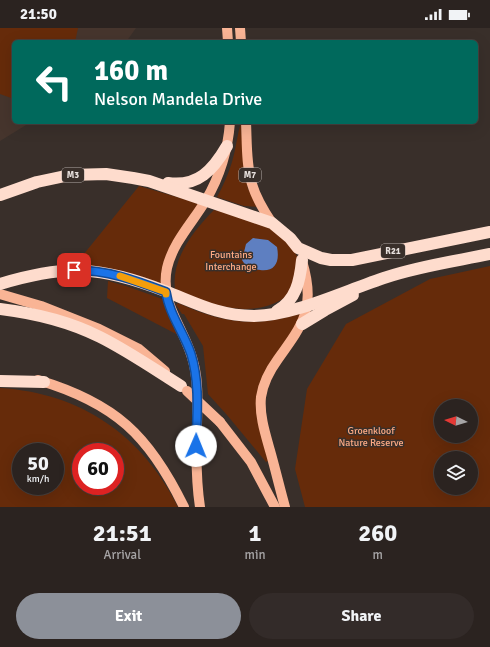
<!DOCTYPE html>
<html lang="en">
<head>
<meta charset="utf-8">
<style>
	:root { --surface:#2b2320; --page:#332b29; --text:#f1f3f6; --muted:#a6a4a5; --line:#47403e; --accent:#8c9099 }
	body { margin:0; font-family:Signika,sans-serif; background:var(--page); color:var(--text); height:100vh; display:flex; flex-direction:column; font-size:15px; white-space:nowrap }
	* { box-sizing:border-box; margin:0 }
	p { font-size:13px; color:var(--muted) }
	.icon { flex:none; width:22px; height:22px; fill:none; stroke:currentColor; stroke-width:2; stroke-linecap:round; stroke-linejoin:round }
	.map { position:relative; height:479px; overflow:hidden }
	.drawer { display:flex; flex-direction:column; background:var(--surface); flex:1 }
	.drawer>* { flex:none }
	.banner { position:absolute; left:12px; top:12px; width:466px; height:84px; border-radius:6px; box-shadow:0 4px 16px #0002,0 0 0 1px var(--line); background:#00695c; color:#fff; overflow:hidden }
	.needle { width:26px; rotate:275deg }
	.buttons { position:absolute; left:434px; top:371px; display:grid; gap:8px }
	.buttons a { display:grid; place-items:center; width:44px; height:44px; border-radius:50%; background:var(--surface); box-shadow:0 4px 16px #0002,0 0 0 1px var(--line); font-size:20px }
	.speed { position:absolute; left:12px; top:415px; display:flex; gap:8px; font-size:20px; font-weight:700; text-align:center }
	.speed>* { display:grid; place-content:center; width:52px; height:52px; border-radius:50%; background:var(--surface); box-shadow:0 4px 16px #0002,0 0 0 1px var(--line); line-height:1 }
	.speed small { font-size:10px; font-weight:400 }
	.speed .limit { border:6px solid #d22; background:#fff; color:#111 }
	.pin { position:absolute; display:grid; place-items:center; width:34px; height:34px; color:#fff; margin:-17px; border-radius:8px; box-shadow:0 2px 6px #0006 }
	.me { position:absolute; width:44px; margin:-22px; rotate:1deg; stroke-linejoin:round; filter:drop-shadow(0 0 3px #0008) }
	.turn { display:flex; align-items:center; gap:14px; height:84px; padding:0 16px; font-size:18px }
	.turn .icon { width:52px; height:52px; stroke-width:2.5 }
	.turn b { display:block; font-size:28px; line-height:34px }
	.eta { display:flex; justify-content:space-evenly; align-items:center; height:68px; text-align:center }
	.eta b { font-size:24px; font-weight:700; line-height:28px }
	.action { display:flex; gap:8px; margin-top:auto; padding:8px 16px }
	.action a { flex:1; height:46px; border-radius:24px; background:var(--accent); color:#fff; font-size:16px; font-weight:700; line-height:46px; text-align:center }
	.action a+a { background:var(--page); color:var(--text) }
	.status { display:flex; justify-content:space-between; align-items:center; height:28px; padding:0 20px; background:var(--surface); direction:ltr }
	.status svg { height:11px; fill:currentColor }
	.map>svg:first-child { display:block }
	.built { fill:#46352d }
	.green { fill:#662b0a; fill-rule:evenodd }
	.water { fill:#5e7fc1 }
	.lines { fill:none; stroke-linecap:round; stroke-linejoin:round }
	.major { stroke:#f9b495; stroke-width:10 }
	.highway { stroke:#fedccd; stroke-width:12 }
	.major-bridge { stroke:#f9b495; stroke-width:10 }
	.route-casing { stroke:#114b97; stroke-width:10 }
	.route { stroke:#1a73e8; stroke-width:7 }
	.slow { stroke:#f59e0b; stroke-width:7 }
	.labels { text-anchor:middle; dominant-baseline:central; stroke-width:3; stroke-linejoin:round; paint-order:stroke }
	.shield { fill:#392f2a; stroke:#b3aba7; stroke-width:1 }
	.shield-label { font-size:9px; font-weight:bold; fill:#e7e0dd }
	.park-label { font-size:10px; fill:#fdaa84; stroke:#392f2a }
</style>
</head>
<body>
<div class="status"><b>21:50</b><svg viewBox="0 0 49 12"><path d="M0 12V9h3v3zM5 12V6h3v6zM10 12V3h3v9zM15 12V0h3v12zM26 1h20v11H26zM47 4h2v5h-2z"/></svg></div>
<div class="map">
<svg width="490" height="479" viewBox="0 0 490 479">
	<rect width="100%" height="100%" fill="#392f2a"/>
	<!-- built -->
	<path class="built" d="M 0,0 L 136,0 L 126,14 L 14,14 L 14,94 L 31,94 L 0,113 Z"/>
	<!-- green -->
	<g class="green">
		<path d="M 0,0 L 78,0 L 75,14 L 14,14 L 14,71 L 0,66 Z"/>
		<path d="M 241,94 L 244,143 L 248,161 L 259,179 L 244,178 L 217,169 C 223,158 228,147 232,134 C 236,121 237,107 241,94 Z"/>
		<path d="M 139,158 L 201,176 L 189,193 L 163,257 C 132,244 109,240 75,237 Z"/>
		<path d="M 214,182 L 239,187 L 261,195 L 286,210 L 300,233 C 298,240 298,250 296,257 C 293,263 286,269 281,272 C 247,291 208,276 175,261 C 171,231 194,202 214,182 Z"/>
		<path d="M 490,238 L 490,479 L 305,479 L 295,441 L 307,361 L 346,296 L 430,251 ZM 441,378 L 471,378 L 471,408 L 441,408 ZM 441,430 L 471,430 L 471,460 L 441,460 Z"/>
		<path d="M 108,253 L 126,258 L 165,272 L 180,308 L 107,270 Z"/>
		<path d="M 178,275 C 224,296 257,300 305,284 L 258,361 L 270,432 L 266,434 L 227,387 L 208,366 L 203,318 L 184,286 L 182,286 L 176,277 Z"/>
		<path d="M 0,360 C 81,365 142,407 178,479 L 0,479 ZM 21,424 L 55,424 L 55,458 L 21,458 ZM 81,424 L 115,424 L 115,458 L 81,458 Z"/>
	</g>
	<!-- water -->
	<path class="water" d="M 253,210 L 268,212 L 277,219 C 280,234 275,244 260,242 C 257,241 254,243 250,241 C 247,240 244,235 242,232 L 246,216 Z"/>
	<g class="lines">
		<!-- major -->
		<g class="major">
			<path d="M 227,0 L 228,14"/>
			<path d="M 240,0 L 241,14"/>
			<path d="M 246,94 C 247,114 246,137 252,156 C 256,170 264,183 272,195"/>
			<path d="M 0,266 L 41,278 L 99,301 L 139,321 L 165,343"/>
			<path d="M 38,352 C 115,375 149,407 184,479"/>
			<path d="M 220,394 L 251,434 L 275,479"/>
			<path d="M 200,479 C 196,453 196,427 197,400 C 197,380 199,357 194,337 C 187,302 159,278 167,240 C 173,214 193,194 206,172 C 220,148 228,121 230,94"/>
			<path d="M 285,479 C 280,461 276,444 271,426 C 266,408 259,388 261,369 C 263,355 270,342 278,331 C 304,295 316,279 302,233"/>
		</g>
		<!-- highway -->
		<g class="highway">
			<path d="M 168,155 C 198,159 213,142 227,118"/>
			<path d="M 0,167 L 37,154 L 70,147 L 106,146 L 133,150 L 149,153 L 272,195 L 290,210 L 298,220 L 321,230 L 331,232 L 352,232 L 490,204"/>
			<path d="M 0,256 C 65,236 101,238 165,263 C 196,275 219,288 254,288 C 297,287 346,262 387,249 C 420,238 456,233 490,226"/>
			<path d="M 0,281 C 33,285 70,294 100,309 C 128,323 154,341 181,358"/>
			<path d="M 277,283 C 296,272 300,253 302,232"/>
			<path d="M 302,296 L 325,282 L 353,267"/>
			<path d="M 0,353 L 44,354"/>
		</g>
		<!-- major-bridge -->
		<path class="major-bridge" d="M 187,363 L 220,394"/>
	</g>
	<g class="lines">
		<defs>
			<path id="route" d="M 74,242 C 107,242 135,252 166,264 C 169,286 184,305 191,326 C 200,355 197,387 196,418"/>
		</defs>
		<!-- route casing -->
		<use href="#route" class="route-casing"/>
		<!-- route -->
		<use href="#route" class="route"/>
		<!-- slow -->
		<path class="slow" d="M 120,248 L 166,264 L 166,266"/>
	</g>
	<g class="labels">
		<!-- shield labels -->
		<g class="shield">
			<rect x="62" y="140" width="22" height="14" rx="3"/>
			<rect x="239" y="140" width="22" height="14" rx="3"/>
			<rect x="381" y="216" width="24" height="14" rx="3"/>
		</g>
		<g class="shield-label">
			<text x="73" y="147">M3</text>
			<text x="250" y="147">M7</text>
			<text x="393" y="223">R21</text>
		</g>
		<!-- park labels -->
		<g class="park-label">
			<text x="231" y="227">Fountains<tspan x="231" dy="12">Interchange</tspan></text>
			<text x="371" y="403">Groenkloof<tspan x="371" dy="12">Nature Reserve</tspan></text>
		</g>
	</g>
</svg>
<div class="buttons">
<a><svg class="needle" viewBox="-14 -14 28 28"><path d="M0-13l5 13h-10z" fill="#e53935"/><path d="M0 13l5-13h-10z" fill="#a6a4a5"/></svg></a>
<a><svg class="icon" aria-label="layers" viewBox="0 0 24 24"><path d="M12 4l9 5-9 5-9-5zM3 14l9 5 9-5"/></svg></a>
</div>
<div class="speed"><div>50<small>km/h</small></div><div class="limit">60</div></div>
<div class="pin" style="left:74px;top:242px;background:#d93025"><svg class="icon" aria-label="arrive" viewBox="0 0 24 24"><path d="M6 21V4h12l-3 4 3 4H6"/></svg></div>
<svg class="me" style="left:196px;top:418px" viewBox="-20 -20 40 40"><circle r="19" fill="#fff"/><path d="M0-13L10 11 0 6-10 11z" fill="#1a73e8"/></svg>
<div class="banner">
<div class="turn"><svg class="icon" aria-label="left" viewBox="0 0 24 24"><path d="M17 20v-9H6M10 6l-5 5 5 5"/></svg><div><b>160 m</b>Nelson Mandela Drive</div></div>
</div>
</div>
<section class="drawer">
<div class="eta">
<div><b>21:51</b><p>Arrival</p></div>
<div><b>1</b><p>min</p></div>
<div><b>260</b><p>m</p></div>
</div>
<div class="action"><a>Exit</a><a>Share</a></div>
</section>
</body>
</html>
